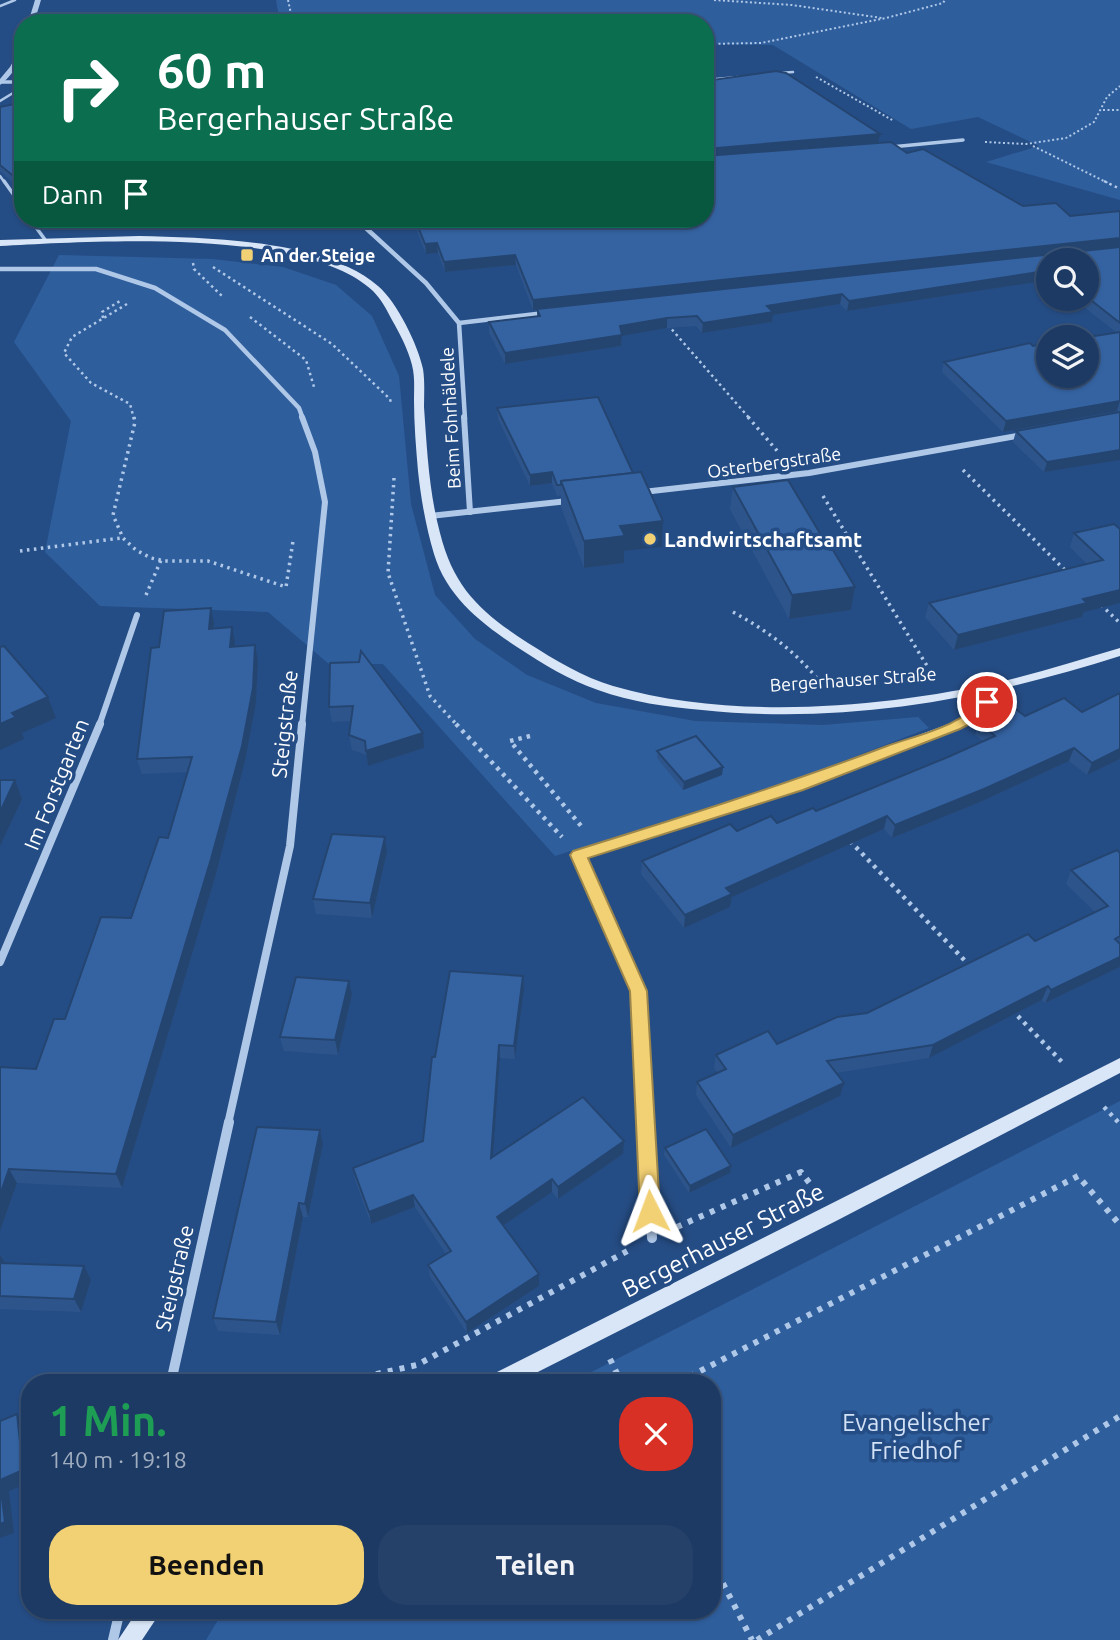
<!DOCTYPE html>
<html lang="de">
<head>
<meta charset="utf-8">
<style>
	:root { --surface:#1c3a64; --page:#25416a; --text:#f1f3f6; --muted:#a0adbf; --line:#3a5478; --accent:#f2d074 }
	body { margin:0; font-family:Ubuntu,sans-serif; background:var(--page); color:var(--text); height:100vh; display:flex; flex-direction:column; font-size:26px; white-space:nowrap }
	* { box-sizing:border-box; margin:0 }
	p { font-size:23px; color:var(--muted) }
	.icon { flex:none; width:38px; height:38px; fill:none; stroke:currentColor; stroke-width:2; stroke-linecap:round; stroke-linejoin:round }
	.map { position:relative; flex:1; overflow:hidden }
	.sheet { position:absolute; left:21px; top:1374px; width:700px; height:245px; display:flex; flex-direction:column; background:var(--surface); border-radius:28px; box-shadow:0 2px 5px #0004,0 0 0 2px var(--line) }
	.sheet>* { flex:none }
	.banner { position:absolute; left:14px; top:14px; width:700px; height:214px; border-radius:28px; box-shadow:0 2px 5px #0004,0 0 0 2px var(--line); background:#0b6e4f; color:#fff; overflow:hidden }
	.fabs { position:absolute; left:1036px; top:248px; display:grid; gap:14px }
	.fabs a { display:grid; place-items:center; width:63px; height:63px; border-radius:50%; background:var(--surface); box-shadow:0 2px 5px #0004,0 0 0 2px var(--line); font-size:35px }
	.pin { position:absolute; display:grid; place-items:center; width:60px; height:60px; color:#fff; margin:-30px; border:4px solid #fff; border-radius:50%; box-shadow:0 2px 7px #0007 }
	.me { position:absolute; width:77px; margin:-38px; rotate:357deg; stroke-linejoin:round; filter:drop-shadow(0 0 5px #0008) }
	.turn { display:flex; align-items:center; gap:24px; height:147px; padding:0 28px; font-size:32px }
	.turn .icon { width:91px; height:91px; stroke-width:2.5 }
	.turn b { display:block; font-size:49px; line-height:60px }
	.then { display:flex; align-items:center; height:66px; padding:0 28px; background:#0003; gap:14px; font-size:26px }
	.round { display:grid; place-items:center; flex:none; width:74px; height:74px; border-radius:28px; background:var(--page) }
	.head { display:flex; align-items:center; justify-content:space-between; height:119px; padding:0 28px }
	h1 { font-size:42px; font-weight:600; line-height:52px; color:#1e9e55 }
	.action { display:flex; gap:14px; margin-top:auto; padding:14px 28px }
	.action a { flex:1; height:80px; border-radius:28px; background:var(--accent); color:#111; font-size:28px; font-weight:600; line-height:80px; text-align:center }
	.action a+a { background:var(--page); color:var(--text) }
	.map>svg:first-child { display:block }
	.green { fill:#2f5e9d }
	.lines { fill:none; stroke-linecap:round; stroke-linejoin:round }
	.path-far4 { stroke:#afc8e8; stroke-width:2; stroke-dasharray:2 2.5; stroke-linecap:butt }
	.path-far3 { stroke:#afc8e8; stroke-width:2.5; stroke-dasharray:2.5 3.5; stroke-linecap:butt }
	.path-far2 { stroke:#afc8e8; stroke-width:3.5; stroke-dasharray:2.5 4.5; stroke-linecap:butt }
	.path-far1 { stroke:#afc8e8; stroke-width:4.5; stroke-dasharray:3.5 5; stroke-linecap:butt }
	.path { stroke:#afc8e8; stroke-width:6; stroke-dasharray:5 7; stroke-linecap:butt }
	.service-far1 { stroke:#afc8e8; stroke-width:2.5 }
	.service { stroke:#afc8e8; stroke-width:3.5 }
	.minor-far4 { stroke:#afc8e8; stroke-width:3.5 }
	.minor-far3 { stroke:#afc8e8; stroke-width:4.5 }
	.minor-far2 { stroke:#afc8e8; stroke-width:6 }
	.minor-far1 { stroke:#afc8e8; stroke-width:8 }
	.minor { stroke:#afc8e8; stroke-width:10 }
	.tertiary { fill:#afc8e8; fill-rule:evenodd }
	.secondary { fill:#d9e6f7; fill-rule:evenodd }
	.wall { fill:#2e558b }
	.shaded-wall { fill:#254571 }
	.building { fill:#3563a2; stroke:#254571; stroke-width:2 }
	.route { fill:#f2d074; stroke:#9d874b; stroke-width:2 }
	.poi-dot { fill:#f2d074; stroke:#254d85; stroke-width:2.5 }
	.labels { text-anchor:middle; dominant-baseline:central; stroke-width:7; stroke-linejoin:round; paint-order:stroke }
	.far-poi-label { font-size:18px; font-weight:bold; fill:#fff; stroke:#254d85; text-anchor:start }
	.far-street-label { font-size:18px; fill:#fff; stroke:#254d85 }
	.poi-label { font-size:21px; font-weight:bold; fill:#fff; stroke:#254d85; text-anchor:start }
	.street-label { font-size:21px; fill:#fff; stroke:#254d85 }
	.near-street-label { font-size:24px; fill:#fff; stroke:#254d85 }
	.near-park-label { font-size:24px; fill:#d3e2f6; stroke:#254d85 }
</style>
</head>
<body>
<div class="map">
<svg width="1120" height="1640" viewBox="0 0 1120 1640">
	<rect width="100%" height="100%" fill="#254d85"/>
	<!-- green -->
	<g class="green">
		<path d="M 276,0 L 1120,0 L 1120,200 L 986,162 L 1039,146 L 978,117 L 911,129 L 773,45 L 705,44 L 705,23 L 280,23 Z"/>
		<path d="M 59,255 L 212,259 L 283,267 L 336,285 L 372,316 L 399,376 L 411,504 L 435,595 L 475,639 L 527,675 L 596,703 L 695,721 L 823,725 L 918,717 L 929,728 L 794,780 L 555,856 L 383,664 L 329,664 L 268,612 L 100,606 L 45,552 L 71,421 L 14,342 Z"/>
		<path d="M 1120,1101 L 1120,1640 L 206,1640 L 224,1610 L 712,1610 L 712,1382 L 572,1382 Z"/>
	</g>
	<g class="lines">
		<!-- path-far4 -->
		<g class="path-far4">
			<path d="M 288,0 L 293,23"/>
			<path d="M 714,0 L 792,5 L 882,18"/>
			<path d="M 705,44 L 761,43 L 886,18 L 943,3 L 945,0"/>
			<path d="M 816,77 L 894,121"/>
			<path d="M 1103,110 L 1120,110"/>
			<path d="M 985,142 L 1026,144 L 1066,138 L 1094,122 L 1107,97 L 1120,86"/>
			<path d="M 1033,146 L 1108,183"/>
		</g>
		<!-- path-far3 -->
		<g class="path-far3">
			<path d="M 1104,181 L 1120,189"/>
			<path d="M 193,263 L 194,269 L 223,297"/>
			<path d="M 213,267 L 332,344 L 390,399 L 391,403"/>
			<path d="M 127,304 L 72,337 L 64,353 L 91,383 L 130,404 L 134,419"/>
			<path d="M 250,317 L 306,360 L 314,387"/>
			<path d="M 103,318 L 102,312 L 120,301"/>
			<path d="M 668,325 L 750,419"/>
		</g>
		<!-- path-far2 -->
		<g class="path-far2">
			<path d="M 134,417 L 135,422 L 113,515 L 123,538 L 136,550 L 151,558 L 165,561 L 208,561 L 286,587 L 293,541"/>
			<path d="M 748,417 L 779,453"/>
			<path d="M 963,470 L 1067,572"/>
			<path d="M 394,478 L 388,573 L 430,696 L 458,726"/>
			<path d="M 823,496 L 932,674"/>
			<path d="M 20,551 L 121,538"/>
			<path d="M 146,595 L 161,560"/>
			<path d="M 1101,605 L 1120,623"/>
			<path d="M 733,612 C 768,631 799,654 823,686"/>
		</g>
		<!-- path-far1 -->
		<g class="path-far1">
			<path d="M 456,724 L 562,837"/>
			<path d="M 530,736 L 510,741 L 582,827"/>
			<path d="M 850,841 L 970,966"/>
			<path d="M 1012,1010 L 1062,1062"/>
			<path d="M 1104,1107 L 1120,1124"/>
		</g>
		<!-- path -->
		<g class="path">
			<path d="M 677,1227 L 801,1172 L 815,1190"/>
			<path d="M 610,1359 L 621,1382"/>
			<path d="M 341,1382 L 417,1365 L 631,1249"/>
			<path d="M 679,1382 L 1078,1176 L 1120,1225"/>
			<path d="M 712,1562 L 752,1640"/>
			<path d="M 757,1640 L 1120,1416"/>
		</g>
		<!-- service-far1 -->
		<g class="service-far1">
			<path d="M 0,6 L 15,0"/>
			<path d="M 779,73 L 793,72"/>
			<path d="M 705,80 L 738,77"/>
			<path d="M 0,101 L 18,90 L 20,82"/>
			<path d="M 0,176 L 5,183"/>
		</g>
		<!-- service -->
		<g class="service">
			<path d="M 4,181 L 23,208"/>
			<path d="M 30,219 L 46,241"/>
		</g>
		<!-- minor-far4 -->
		<g class="minor-far4">
			<path d="M 2,82 L 23,82"/>
			<path d="M 891,147 L 963,140"/>
		</g>
		<!-- minor-far3 -->
		<g class="minor-far3">
			<path d="M 356,219 L 426,283 L 459,323 L 465,419"/>
			<path d="M 0,269 L 96,269 L 155,288 L 225,330 L 299,408 L 303,419"/>
			<path d="M 459,323 L 545,313"/>
		</g>
		<!-- minor-far2 -->
		<g class="minor-far2">
			<path d="M 464,417 L 470,512"/>
			<path d="M 643,492 L 809,473 L 1022,435"/>
			<path d="M 430,516 L 568,501"/>
			<path d="M 99,726 L 137,615"/>
			<path d="M 302,726 L 325,502 L 315,452 L 302,417"/>
			<path d="M 957,726 L 979,711 L 987,702 L 980,690"/>
		</g>
		<!-- minor-far1 -->
		<g class="minor-far1">
			<path d="M 0,962 L 100,724"/>
			<path d="M 228,1124 L 290,846 L 302,724"/>
			<path d="M 646,1124 L 639,991 L 579,855 L 773,793 L 960,724"/>
		</g>
		<!-- minor -->
		<g class="minor">
			<path d="M 646,1122 L 652,1238"/>
			<path d="M 171,1382 L 229,1122"/>
			<path d="M 113,1640 L 120,1610"/>
		</g>
		<!-- tertiary -->
		<g class="tertiary">
			<path d="M 35,0 L 41,0 L 34,23 L 28,23 Z"/>
			<path d="M 23,44 C 23,60 12,76 0,85 L 0,79 L 10,67 Z"/>
		</g>
		<!-- secondary -->
		<g class="secondary">
			<path d="M 139,236 C 208,238 324,239 378,286 C 397,302 418,345 423,369 C 425,382 424,395 424,407 C 427,450 429,492 440,533 C 454,589 482,613 528,643 C 555,660 583,677 613,686 C 734,721 882,708 1004,681 C 1043,672 1081,659 1120,648 L 1120,656 C 986,699 843,725 702,710 C 667,707 631,702 598,690 C 569,680 543,664 517,647 C 481,623 447,597 434,554 C 426,527 421,499 418,471 C 416,448 414,424 414,400 C 414,388 415,377 412,365 C 408,349 400,334 392,320 C 387,310 381,299 373,291 C 305,227 90,241 0,246 L 0,240 Z"/>
			<path d="M 1120,1058 L 1120,1073 L 838,1220 L 518,1382 L 488,1382 L 491,1375 Z"/>
			<path d="M 138,1610 L 162,1610 L 142,1640 L 118,1640 Z"/>
		</g>
	</g>
	<!-- wall -->
	<g class="wall">
		<path d="M 0,107 L 23,107 L 23,191 L 0,171 Z"/>
		<path d="M 878,143 L 907,153 L 1023,206 L 1070,216 L 1120,211 L 1120,460 L 1044,472 L 1013,442 L 1016,431 L 1119,412 L 1117,411 L 1003,432 L 942,372 L 944,362 L 1116,332 L 1074,299 L 1087,299 L 1087,261 L 1048,261 L 1048,284 L 1044,285 L 1043,281 L 847,311 L 840,304 L 773,315 L 772,322 L 702,333 L 696,326 L 667,328 L 622,336 L 621,346 L 505,364 L 489,333 L 489,322 L 537,316 L 537,310 L 533,310 L 516,265 L 445,272 L 438,253 L 426,254 L 412,219 L 705,219 Z"/>
		<path d="M 497,408 L 633,473 L 663,521 L 662,547 L 624,551 L 624,563 L 584,568 L 561,507 L 561,495 L 557,496 L 552,483 L 530,486 L 498,419 Z"/>
		<path d="M 733,487 L 830,550 L 855,587 L 851,610 L 789,619 L 730,509 Z"/>
		<path d="M 1120,529 L 1082,617 L 954,650 L 925,617 L 929,603 L 1087,564 L 1070,547 L 1074,533 Z"/>
		<path d="M 211,608 L 214,623 L 214,629 L 235,643 L 235,647 L 255,645 L 258,661 L 256,703 L 245,761 L 216,874 L 122,1188 L 17,1183 L 0,1231 L 0,1067 L 36,1069 L 65,1019 L 131,918 L 168,838 L 187,772 L 142,774 L 137,759 L 159,647 Z"/>
		<path d="M 359,662 L 424,748 L 368,766 L 367,755 L 352,750 L 349,735 L 351,721 L 332,722 L 329,707 Z"/>
		<path d="M 1120,693 L 1120,759 L 1087,775 L 1069,761 L 980,802 L 892,838 L 884,829 L 732,897 L 730,907 L 684,928 L 641,874 L 642,861 L 737,831 L 777,823 L 816,811 L 948,757 L 983,741 L 975,735 L 979,722 L 1025,716 L 1082,712 Z"/>
		<path d="M 657,751 L 723,767 L 722,775 L 683,790 L 657,758 Z"/>
		<path d="M 385,837 L 387,852 L 372,918 L 316,914 L 313,899 Z"/>
		<path d="M 1117,850 L 1120,967 L 1045,1003 L 1042,1000 L 929,1058 L 836,1073 L 840,1096 L 731,1148 L 696,1095 L 697,1082 L 718,1073 L 714,1068 L 716,1055 L 777,1044 L 867,1013 L 1035,941 L 1095,912 L 1066,884 L 1071,870 Z"/>
		<path d="M 523,976 L 524,989 L 515,1059 L 500,1058 L 493,1157 L 623,1154 L 558,1199 L 552,1192 L 503,1225 L 539,1274 L 539,1286 L 467,1333 L 430,1277 L 428,1265 L 446,1254 L 415,1207 L 371,1224 L 355,1180 L 353,1168 L 423,1141 L 435,1057 Z"/>
		<path d="M 352,995 L 338,1055 L 284,1051 L 280,1037 Z"/>
		<path d="M 323,1144 L 308,1217 L 303,1217 L 280,1335 L 218,1331 L 213,1318 Z"/>
		<path d="M 665,1148 L 730,1173 L 689,1193 L 664,1155 Z"/>
		<path d="M 0,1255 L 5,1263 L 91,1280 L 81,1312 L 0,1309 Z"/>
	</g>
	<!-- shaded-wall -->
	<g class="shaded-wall">
		<path d="M 880,134 L 878,143 L 705,158 L 705,149 Z"/>
		<path d="M 1120,238 L 1120,248 L 533,310 L 533,300 Z"/>
		<path d="M 437,243 L 438,253 L 426,254 L 425,244 Z"/>
		<path d="M 515,255 L 516,265 L 445,272 L 444,262 Z"/>
		<path d="M 1046,271 L 1043,281 L 847,311 L 849,301 Z"/>
		<path d="M 1047,275 L 1048,275 L 1048,284 L 1044,285 Z"/>
		<path d="M 842,294 L 840,304 L 773,315 L 772,322 L 702,333 L 703,323 L 767,306 Z"/>
		<path d="M 667,318 L 667,328 L 622,336 L 621,346 L 505,364 L 505,353 L 620,326 Z"/>
		<path d="M 1120,401 L 1117,411 L 1003,432 L 1006,421 Z"/>
		<path d="M 1120,450 L 1120,460 L 1044,472 L 1047,462 Z"/>
		<path d="M 552,472 L 552,483 L 530,486 L 530,475 Z"/>
		<path d="M 663,521 L 662,547 L 624,551 L 624,563 L 584,568 L 584,541 L 620,526 Z"/>
		<path d="M 1120,585 L 1120,603 L 1084,612 L 1082,617 L 954,650 L 958,635 Z"/>
		<path d="M 855,587 L 851,610 L 789,619 L 792,595 Z"/>
		<path d="M 211,608 L 214,623 L 212,644 L 209,629 Z"/>
		<path d="M 232,627 L 235,643 L 233,662 L 230,647 Z"/>
		<path d="M 255,645 L 258,661 L 256,703 L 245,761 L 216,874 L 122,1188 L 116,1174 Z"/>
		<path d="M 48,697 L 56,718 L 22,733 L 24,739 L 0,750 L 0,724 L 12,713 Z"/>
		<path d="M 423,733 L 424,748 L 368,766 L 366,751 Z"/>
		<path d="M 1074,748 L 1069,761 L 980,802 L 892,838 L 895,825 Z"/>
		<path d="M 1120,749 L 1120,759 L 1087,775 L 1092,763 Z"/>
		<path d="M 723,767 L 722,775 L 683,790 L 684,782 Z"/>
		<path d="M 15,780 L 22,799 L 0,846 L 0,812 Z"/>
		<path d="M 887,816 L 884,829 L 732,897 L 730,907 L 684,928 L 685,915 L 726,888 Z"/>
		<path d="M 385,837 L 387,852 L 372,918 L 370,903 Z"/>
		<path d="M 1120,957 L 1120,967 L 1045,1003 L 1051,990 Z"/>
		<path d="M 523,976 L 524,989 L 515,1059 L 514,1046 Z"/>
		<path d="M 349,981 L 352,995 L 338,1055 L 335,1040 Z"/>
		<path d="M 1048,986 L 1042,1000 L 929,1058 L 933,1045 Z"/>
		<path d="M 499,1045 L 500,1058 L 492,1171 L 491,1158 Z"/>
		<path d="M 844,1083 L 840,1096 L 731,1148 L 733,1135 Z"/>
		<path d="M 320,1130 L 323,1144 L 308,1217 L 305,1204 Z"/>
		<path d="M 624,1141 L 623,1154 L 558,1199 L 558,1187 Z"/>
		<path d="M 731,1166 L 730,1173 L 689,1193 L 690,1186 Z"/>
		<path d="M 9,1169 L 17,1183 L 0,1231 L 0,1195 Z"/>
		<path d="M 552,1179 L 552,1192 L 498,1229 L 497,1217 Z"/>
		<path d="M 413,1195 L 415,1207 L 371,1224 L 369,1212 Z"/>
		<path d="M 299,1203 L 303,1217 L 280,1335 L 276,1322 Z"/>
		<path d="M 0,1255 L 7,1266 L 0,1269 Z"/>
		<path d="M 84,1266 L 91,1280 L 81,1312 L 74,1299 Z"/>
		<path d="M 539,1274 L 539,1286 L 467,1333 L 466,1322 Z"/>
		<path d="M 17,1414 L 26,1426 L 30,1460 L 30,1482 L 9,1491 L 14,1533 L 0,1538 L 0,1480 Z"/>
	</g>
	<!-- building -->
	<g class="building">
		<path d="M 776,71 L 786,73 L 880,134 L 705,149 L 705,81 Z"/>
		<path d="M 19,103 L 23,107 L 23,184 L 0,165 L 0,107 Z"/>
		<path d="M 891,142 L 907,153 L 923,149 L 1023,206 L 1056,203 L 1070,216 L 1120,211 L 1120,238 L 533,300 L 515,255 L 444,262 L 437,243 L 425,244 L 415,219 L 705,219 L 705,156 Z"/>
		<path d="M 1120,247 L 1120,323 L 1087,297 L 1087,261 L 1048,261 L 1048,275 L 1047,275 L 1046,271 L 849,301 L 842,294 L 767,306 L 773,312 L 703,323 L 697,316 L 667,318 L 620,326 L 622,335 L 505,353 L 489,322 L 540,316 L 537,309 Z"/>
		<path d="M 1120,332 L 1120,401 L 1006,421 L 944,362 L 1030,343 L 1033,346 L 1048,343 L 1048,376 L 1087,376 L 1087,338 L 1082,338 Z"/>
		<path d="M 598,397 L 633,473 L 561,481 L 561,485 L 557,485 L 552,472 L 530,475 L 497,408 Z"/>
		<path d="M 1120,412 L 1120,450 L 1047,462 L 1016,431 Z"/>
		<path d="M 641,472 L 663,521 L 620,526 L 625,536 L 584,541 L 561,481 Z"/>
		<path d="M 788,480 L 830,550 L 833,550 L 855,587 L 792,595 L 733,487 Z"/>
		<path d="M 1114,524 L 1120,529 L 1120,590 L 1083,599 L 1087,603 L 958,635 L 929,603 L 1103,560 L 1074,533 Z"/>
		<path d="M 211,608 L 209,629 L 232,627 L 230,647 L 255,645 L 253,688 L 242,746 L 211,859 L 116,1174 L 9,1169 L 0,1195 L 0,1067 L 36,1069 L 54,1019 L 65,1019 L 101,917 L 131,918 L 159,837 L 168,838 L 192,757 L 137,759 L 151,648 L 159,647 L 164,611 Z"/>
		<path d="M 4,646 L 48,697 L 12,713 L 16,717 L 0,724 L 0,647 Z"/>
		<path d="M 361,651 L 423,733 L 366,751 L 365,741 L 349,735 L 353,706 L 329,707 L 330,663 L 359,662 Z"/>
		<path d="M 1120,693 L 1120,749 L 1092,763 L 1074,748 L 984,789 L 895,825 L 887,816 L 726,888 L 732,894 L 685,915 L 642,861 L 730,824 L 737,831 L 771,816 L 777,823 L 813,808 L 816,811 L 948,757 L 995,736 L 979,722 L 1013,707 L 1025,716 L 1064,698 L 1082,712 Z"/>
		<path d="M 696,736 L 723,767 L 684,782 L 657,751 Z"/>
		<path d="M 0,780 L 15,780 L 0,812 Z"/>
		<path d="M 332,834 L 385,837 L 370,903 L 313,899 Z"/>
		<path d="M 1117,850 L 1120,853 L 1120,936 L 1115,939 L 1120,944 L 1120,957 L 1051,990 L 1048,986 L 933,1045 L 827,1061 L 844,1083 L 733,1135 L 697,1082 L 726,1069 L 716,1055 L 768,1031 L 777,1044 L 837,1017 L 867,1013 L 1028,934 L 1035,941 L 1108,906 L 1071,870 Z"/>
		<path d="M 450,971 L 523,976 L 514,1046 L 499,1045 L 491,1158 L 583,1097 L 624,1141 L 558,1187 L 552,1179 L 497,1217 L 539,1274 L 466,1322 L 428,1265 L 451,1251 L 413,1195 L 369,1212 L 353,1168 L 423,1141 L 432,1057 L 435,1057 Z"/>
		<path d="M 296,977 L 349,981 L 335,1040 L 280,1037 Z"/>
		<path d="M 257,1127 L 320,1130 L 305,1204 L 299,1203 L 276,1322 L 213,1318 Z"/>
		<path d="M 706,1129 L 731,1166 L 690,1186 L 665,1148 Z"/>
		<path d="M 0,1263 L 84,1266 L 74,1299 L 0,1296 Z"/>
		<path d="M 17,1414 L 23,1470 L 0,1480 L 0,1421 Z"/>
		<path d="M 0,1483 L 5,1522 L 0,1524 Z"/>
	</g>
	<!-- route -->
	<path class="route" d="M 987,698 L 994,702 L 985,716 L 960,729 L 803,790 L 588,858 L 647,991 L 660,1211 L 657,1217 L 650,1220 L 643,1217 L 640,1211 L 630,991 L 570,855 L 573,851 C 679,818 784,785 887,746 C 917,735 963,726 982,699 Z"/>
	<!-- markers -->
	<g class="poi-dot">
		<rect x="240" y="248" width="14" height="14" rx="3.5"/>
		<circle cx="650" cy="539" r="7"/>
	</g>
	<g class="labels">
		<!-- far-poi labels -->
		<g class="far-poi-label">
			<text x="261" y="255">An der Steige</text>
		</g>
		<!-- far-street labels -->
		<g class="far-street-label">
			<text transform="translate(450 418) rotate(-93)">Beim Fohrhäldele</text>
			<text transform="translate(774 462) rotate(-8)">Osterbergstraße</text>
			<text transform="translate(853 679) rotate(-4)">Bergerhauser Straße</text>
		</g>
		<!-- poi labels -->
		<g class="poi-label">
			<text x="664" y="539">Landwirtschaftsamt</text>
		</g>
		<!-- street labels -->
		<g class="street-label">
			<text transform="translate(284 724) rotate(-84)">Steigstraße</text>
			<text transform="translate(56 784) rotate(-68)">Im Forstgarten</text>
			<text transform="translate(174 1278) rotate(-77)">Steigstraße</text>
		</g>
		<!-- near-street labels -->
		<g class="near-street-label">
			<text transform="translate(723 1240) rotate(-27)">Bergerhauser Straße</text>
		</g>
		<!-- near-park labels -->
		<g class="near-park-label">
			<text x="916" y="1422">Evangelischer<tspan x="916" dy="28">Friedhof</tspan></text>
		</g>
	</g>
</svg>
<div class="fabs">
<a><svg class="icon" aria-label="search" viewBox="0 0 24 24"><circle cx="10" cy="10" r="6"/><path d="M15 15l6 6"/></svg></a>
<a><svg class="icon" aria-label="layers" viewBox="0 0 24 24"><path d="M12 4l9 5-9 5-9-5zM3 14l9 5 9-5"/></svg></a>
</div>
<div class="pin" style="left:987px;top:702px;background:#d93025"><svg class="icon" aria-label="arrive" viewBox="0 0 24 24"><path d="M6 21V4h12l-3 4 3 4H6"/></svg></div>
<svg class="me" style="left:650px;top:1211px" viewBox="-20 -20 40 40"><path d="M0-17L14 15 0 8-14 15z" fill="#f2d074" stroke="#fff" stroke-width="4"/></svg>
<div class="banner">
<div class="turn"><svg class="icon" aria-label="right" viewBox="0 0 24 24"><path d="M7 20v-9h11M14 6l5 5-5 5"/></svg><div><b>60 m</b>Bergerhauser Straße</div></div>
<div class="then">Dann<svg class="icon" aria-label="arrive" viewBox="0 0 24 24"><path d="M6 21V4h12l-3 4 3 4H6"/></svg></div>
</div>
<section class="sheet">
<div class="head"><div><h1>1 Min.</h1><p>140 m · 19:18</p></div><a class="round" style="background:#d93025;color:#fff"><svg class="icon" aria-label="close" viewBox="0 0 24 24"><path d="M6 6l12 12M18 6L6 18"/></svg></a></div>
<div class="action"><a>Beenden</a><a>Teilen</a></div>
</section>
</div>
</body>
</html>
